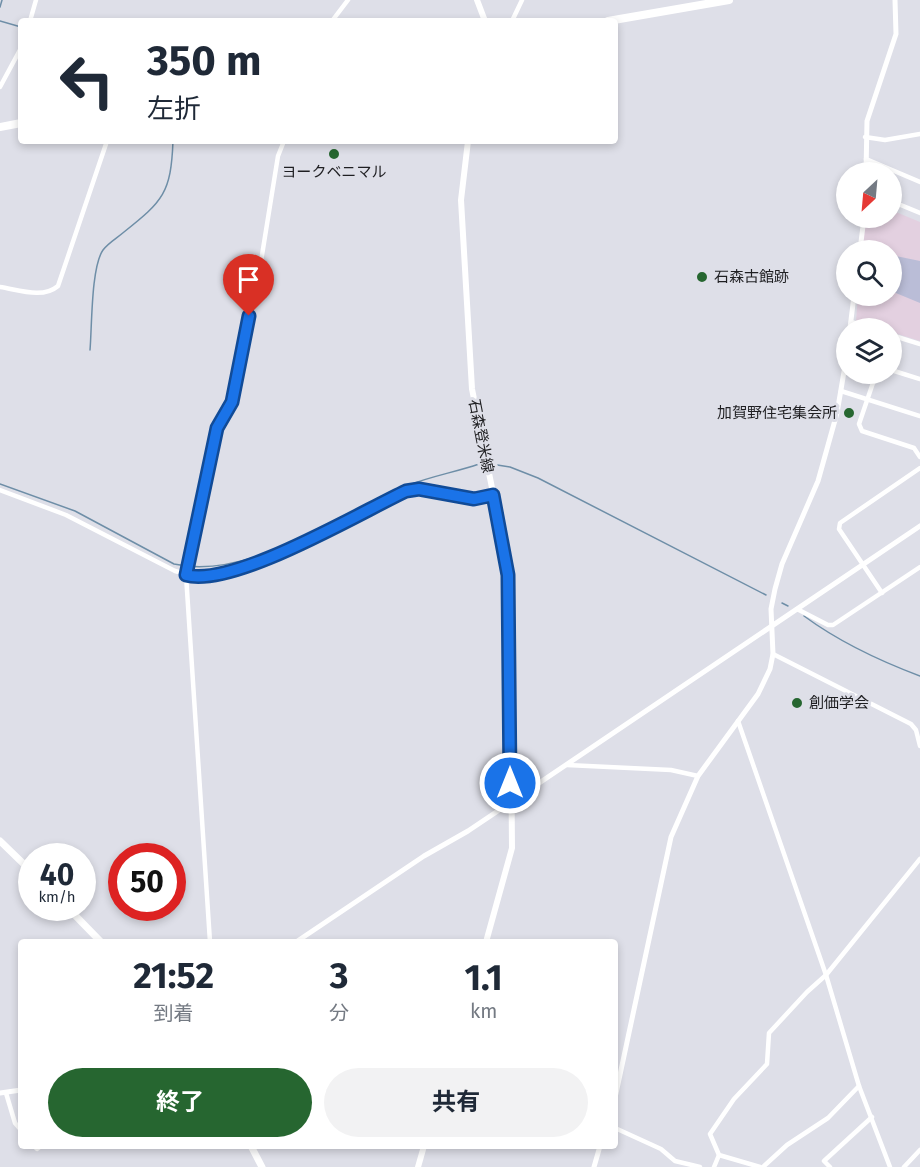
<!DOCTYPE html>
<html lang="ja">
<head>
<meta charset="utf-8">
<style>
	:root { --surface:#fff; --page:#f2f2f3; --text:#1f2937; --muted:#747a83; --accent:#266630 }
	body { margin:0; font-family:"Fira Sans","Noto Sans JP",sans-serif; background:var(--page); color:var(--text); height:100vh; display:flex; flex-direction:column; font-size:22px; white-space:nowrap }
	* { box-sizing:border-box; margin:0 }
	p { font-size:20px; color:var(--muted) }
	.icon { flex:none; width:33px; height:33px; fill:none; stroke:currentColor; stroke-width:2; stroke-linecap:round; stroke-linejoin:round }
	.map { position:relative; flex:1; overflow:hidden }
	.details { position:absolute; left:18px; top:939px; width:600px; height:210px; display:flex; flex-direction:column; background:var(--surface); border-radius:6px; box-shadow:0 3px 9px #0003 }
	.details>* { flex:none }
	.hud { position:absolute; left:18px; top:18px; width:600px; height:126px; border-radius:6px; box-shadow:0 3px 9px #0003; background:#fff; color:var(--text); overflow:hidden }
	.needle { width:39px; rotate:206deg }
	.buttons { position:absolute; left:836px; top:162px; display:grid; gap:12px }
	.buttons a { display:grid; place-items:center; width:66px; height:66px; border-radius:50%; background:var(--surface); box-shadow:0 3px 9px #0003; font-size:30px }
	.speed { position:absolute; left:18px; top:843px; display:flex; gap:12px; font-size:30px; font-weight:700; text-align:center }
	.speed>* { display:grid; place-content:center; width:78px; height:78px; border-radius:50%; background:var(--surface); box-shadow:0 3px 9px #0003; line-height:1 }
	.speed small { font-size:15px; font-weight:400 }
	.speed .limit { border:9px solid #d22; background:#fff; color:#111 }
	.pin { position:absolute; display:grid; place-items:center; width:51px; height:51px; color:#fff; margin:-62px -26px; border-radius:50% 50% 50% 0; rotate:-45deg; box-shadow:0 0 6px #0007 }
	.pin .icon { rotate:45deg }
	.me { position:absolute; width:66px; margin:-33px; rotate:0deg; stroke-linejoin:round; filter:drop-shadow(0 0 4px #0008) }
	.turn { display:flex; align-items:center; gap:21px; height:126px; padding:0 30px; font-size:27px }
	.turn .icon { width:78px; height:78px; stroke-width:2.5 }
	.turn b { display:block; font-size:42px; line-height:51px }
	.eta { display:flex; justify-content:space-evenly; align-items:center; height:102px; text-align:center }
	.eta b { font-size:36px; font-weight:700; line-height:42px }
	.cta { display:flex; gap:12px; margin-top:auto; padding:12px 30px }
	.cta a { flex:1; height:69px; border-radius:36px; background:var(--accent); color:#fff; font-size:24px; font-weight:700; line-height:69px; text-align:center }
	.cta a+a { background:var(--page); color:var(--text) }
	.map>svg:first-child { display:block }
	.education { fill:#e3d0e0 }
	.green { fill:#babdd7 }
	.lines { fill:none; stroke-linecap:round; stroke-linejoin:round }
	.stream { stroke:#6e8ea7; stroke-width:1.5 }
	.minor { stroke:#fff; stroke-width:4.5 }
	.tertiary { stroke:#fff; stroke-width:5 }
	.secondary { stroke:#fff; stroke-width:6 }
	.primary { stroke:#fff; stroke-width:7 }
	.trunk { stroke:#fff; stroke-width:8 }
	.route-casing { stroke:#114b97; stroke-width:15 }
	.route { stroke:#1a73e8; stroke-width:10 }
	.poi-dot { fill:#266630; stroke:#dedfe8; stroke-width:2 }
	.labels { text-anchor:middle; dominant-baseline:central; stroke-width:6; stroke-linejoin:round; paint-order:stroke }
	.poi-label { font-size:15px; fill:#1f1f22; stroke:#dedfe8; text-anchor:start }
	.street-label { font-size:15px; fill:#1f1f22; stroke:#dedfe8 }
</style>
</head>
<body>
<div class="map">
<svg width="920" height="1167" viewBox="0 0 920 1167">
	<rect width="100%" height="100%" fill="#dedfe8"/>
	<!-- education -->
	<path class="education" d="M 891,210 L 920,222 L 920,341 L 891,332 L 891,328 L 880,328 L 856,321 L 858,296 L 891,296 L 891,250 L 862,250 L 866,218 L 891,218 Z"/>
	<!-- green -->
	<path class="green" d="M 891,255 L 920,261 L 920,303 L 891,291 Z"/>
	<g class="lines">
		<!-- stream -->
		<g class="stream">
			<path d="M 0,7 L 2,0"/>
			<path d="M 0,21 L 21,27"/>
			<path d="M 90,350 C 92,327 91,267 103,250 C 108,243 117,238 124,232 C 163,201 171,193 173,141"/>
			<path d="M 491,464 L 510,467 L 538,478 L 766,595"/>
			<path d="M 0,484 L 75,511 L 174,564 C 250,581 340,514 409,485 C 432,476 456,472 479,464"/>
			<path d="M 782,603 L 788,606"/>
			<path d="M 804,616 C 838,641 880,661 920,676"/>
		</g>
		<!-- minor -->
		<g class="minor">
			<path d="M 30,21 L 36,0"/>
			<path d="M 332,21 L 348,0"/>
			<path d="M 512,21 L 522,0"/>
			<path d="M 0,87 L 21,48"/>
			<path d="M 865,137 L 885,140 L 920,134"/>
			<path d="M 866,159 L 920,182"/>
			<path d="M 891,201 L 920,213"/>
			<path d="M 0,287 C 19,290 43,299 58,286 L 107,141"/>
			<path d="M 851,322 L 871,328"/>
			<path d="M 891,335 L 920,344"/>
			<path d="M 891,370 L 920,379"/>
			<path d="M 876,374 L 859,424 L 862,431 L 914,448 L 920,457"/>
			<path d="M 841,391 L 920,416"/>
			<path d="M 0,490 L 66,515 L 175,571 L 198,577 L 268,559 L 406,491 L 419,489 L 474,499 L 493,495"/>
			<path d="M 882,593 L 839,529 L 840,523 L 920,468"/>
			<path d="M 797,609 L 828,625 L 833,625 L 920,567"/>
			<path d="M 773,654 L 911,724 L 916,730 L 920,746"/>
			<path d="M 738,721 L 826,975 L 859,1086 L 890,1167"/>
			<path d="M 567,765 L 671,770 L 698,776"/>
			<path d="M 210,942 L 186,575 L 217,428 L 232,402 L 258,280 L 278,156 L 284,141"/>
			<path d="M 6,1093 L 15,1123 L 21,1130"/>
			<path d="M 615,1128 L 661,1149 L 675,1161 L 700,1167"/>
			<path d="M 34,1146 L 37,1149 L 41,1146"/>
			<path d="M 714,1167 L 719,1155"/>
			<path d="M 760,1167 L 719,1155 L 710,1134 L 734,1099 L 767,1064 L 769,1033 L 807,992 L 826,975 L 920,859"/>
			<path d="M 763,1167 L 787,1145 L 828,1118 L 859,1086"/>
			<path d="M 830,1167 L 824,1161 L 872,1117"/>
			<path d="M 904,1167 L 920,1150"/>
		</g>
		<!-- tertiary -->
		<g class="tertiary">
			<path d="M 866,172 L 867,121 L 896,34 L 895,0"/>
			<path d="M 860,250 L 864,218"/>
			<path d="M 850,328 L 854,296"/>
			<path d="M 296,942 L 424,856 L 468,831 L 920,526"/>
			<path d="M 0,1093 L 21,1090"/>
			<path d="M 615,1098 L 671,837 L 698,776 L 758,694 L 770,669 L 773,654 L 771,609 L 775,589 L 782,564 L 818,481 L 837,413 L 846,360"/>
			<path d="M 594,1167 L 600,1146"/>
		</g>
		<!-- secondary -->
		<g class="secondary">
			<path d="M 477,0 L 485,21"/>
			<path d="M 468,141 L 461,200 L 472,389 L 507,562 L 510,618 L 512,848 L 486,942"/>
			<path d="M 418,1167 L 424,1146"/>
		</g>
		<!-- primary -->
		<g class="primary">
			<path d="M 0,841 L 32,872"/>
			<path d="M 68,908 L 101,942"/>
			<path d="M 251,1146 L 262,1167"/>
		</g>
		<!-- trunk -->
		<g class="trunk">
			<path d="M 608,21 L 729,0"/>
			<path d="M 0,127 L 21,123"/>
		</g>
	</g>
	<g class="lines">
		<defs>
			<path id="route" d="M 249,316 L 232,402 L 217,428 L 186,575 C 233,588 359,513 406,491 L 419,489 L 474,499 L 493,495 L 508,575 L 510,783"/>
		</defs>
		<!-- route casing -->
		<use href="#route" class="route-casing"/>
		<!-- route -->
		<use href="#route" class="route"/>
	</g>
	<!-- markers -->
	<g class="poi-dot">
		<circle cx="334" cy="154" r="6"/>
		<circle cx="702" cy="277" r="6"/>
		<circle cx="849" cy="413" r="6"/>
		<circle cx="797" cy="703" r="6"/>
	</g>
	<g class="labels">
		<!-- poi labels -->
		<g class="poi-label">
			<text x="334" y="172" text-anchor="middle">ヨークベニマル</text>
			<text x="714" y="277">石森古館跡</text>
			<text x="837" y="413" text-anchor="end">加賀野住宅集会所</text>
			<text x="809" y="703">創価学会</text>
		</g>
		<!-- street labels -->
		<g class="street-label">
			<text transform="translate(481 436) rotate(79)">石森登米線</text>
		</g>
	</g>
</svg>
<div class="buttons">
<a><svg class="needle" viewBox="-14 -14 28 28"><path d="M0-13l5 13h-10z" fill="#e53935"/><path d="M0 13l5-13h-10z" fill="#747a83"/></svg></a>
<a><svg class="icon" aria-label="search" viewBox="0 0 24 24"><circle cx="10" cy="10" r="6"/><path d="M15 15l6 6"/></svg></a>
<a><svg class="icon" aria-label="layers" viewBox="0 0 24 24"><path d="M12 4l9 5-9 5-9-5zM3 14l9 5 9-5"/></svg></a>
</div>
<div class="speed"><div>40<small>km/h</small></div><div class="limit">50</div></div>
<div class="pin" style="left:249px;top:316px;background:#d93025"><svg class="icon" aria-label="arrive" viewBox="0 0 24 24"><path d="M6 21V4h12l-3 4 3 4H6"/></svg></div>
<svg class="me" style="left:510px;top:783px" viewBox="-20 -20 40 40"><circle r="17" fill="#1a73e8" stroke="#fff" stroke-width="3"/><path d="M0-11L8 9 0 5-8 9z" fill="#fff"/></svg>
<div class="hud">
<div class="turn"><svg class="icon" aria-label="left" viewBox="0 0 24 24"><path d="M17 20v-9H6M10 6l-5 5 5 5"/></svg><div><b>350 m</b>左折</div></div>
</div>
<section class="details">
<div class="eta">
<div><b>21:52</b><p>到着</p></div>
<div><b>3</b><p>分</p></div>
<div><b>1.1</b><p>km</p></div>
</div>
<div class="cta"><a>終了</a><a>共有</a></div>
</section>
</div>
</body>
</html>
